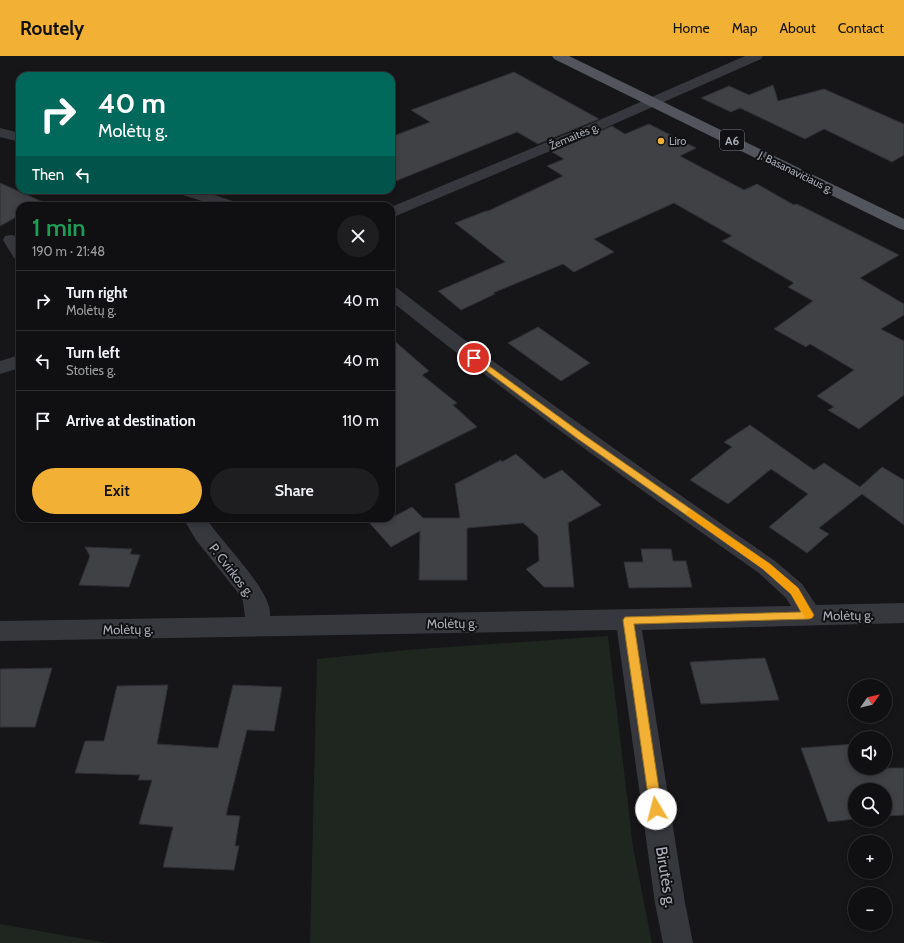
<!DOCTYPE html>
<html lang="en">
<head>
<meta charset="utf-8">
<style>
	:root { --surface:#101012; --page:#1e1e20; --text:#f1f3f6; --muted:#9c9d9f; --line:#303032; --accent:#f2b134 }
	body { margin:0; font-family:Cabin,sans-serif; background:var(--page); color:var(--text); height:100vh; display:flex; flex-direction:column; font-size:15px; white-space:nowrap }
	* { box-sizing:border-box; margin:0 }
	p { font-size:13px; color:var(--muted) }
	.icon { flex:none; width:22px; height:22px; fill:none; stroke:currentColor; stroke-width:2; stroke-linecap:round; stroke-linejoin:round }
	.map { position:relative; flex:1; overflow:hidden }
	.panel { position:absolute; left:16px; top:146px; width:379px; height:320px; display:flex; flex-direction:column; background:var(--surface); border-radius:12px; box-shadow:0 2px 6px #0003,0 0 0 1px var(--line) }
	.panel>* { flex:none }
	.banner { position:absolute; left:16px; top:16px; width:379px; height:122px; border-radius:12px; box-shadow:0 2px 6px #0003,0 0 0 1px var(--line); background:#00695c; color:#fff; overflow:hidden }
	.needle { width:26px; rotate:56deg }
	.fabs { position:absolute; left:848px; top:623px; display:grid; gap:8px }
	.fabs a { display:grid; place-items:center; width:44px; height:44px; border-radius:50%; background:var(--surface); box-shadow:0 2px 6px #0003,0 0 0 1px var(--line); font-size:20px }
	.pin { position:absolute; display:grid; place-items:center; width:34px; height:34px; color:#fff; margin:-17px; border:2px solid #fff; border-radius:50%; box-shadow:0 1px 4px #0007 }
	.me { position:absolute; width:44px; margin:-22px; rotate:352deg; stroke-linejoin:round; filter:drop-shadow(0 0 3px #0008) }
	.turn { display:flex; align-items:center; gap:14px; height:84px; padding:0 16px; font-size:18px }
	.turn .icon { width:52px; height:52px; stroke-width:2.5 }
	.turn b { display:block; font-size:28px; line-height:34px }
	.then { display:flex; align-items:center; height:38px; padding:0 16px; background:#0003; gap:8px; font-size:15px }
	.round { display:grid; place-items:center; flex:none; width:42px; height:42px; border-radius:21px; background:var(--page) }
	.summary { display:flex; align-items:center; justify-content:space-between; height:68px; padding:0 16px }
	h1 { font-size:24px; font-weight:600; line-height:30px; color:#1e9e55 }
	.primary-button { display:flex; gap:8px; margin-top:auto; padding:8px 16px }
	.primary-button a { flex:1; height:46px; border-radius:24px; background:var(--accent); color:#111; font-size:16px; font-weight:600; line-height:46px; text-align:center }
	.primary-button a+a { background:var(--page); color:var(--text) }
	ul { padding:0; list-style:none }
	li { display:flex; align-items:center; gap:12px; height:60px; padding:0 16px; border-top:1px solid var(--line) }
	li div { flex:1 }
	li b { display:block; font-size:15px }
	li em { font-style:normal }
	header { display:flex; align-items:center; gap:24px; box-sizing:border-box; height:56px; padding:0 20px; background:var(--accent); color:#111 }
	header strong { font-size:19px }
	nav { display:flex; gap:22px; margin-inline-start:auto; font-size:14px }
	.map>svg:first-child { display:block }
	.green { fill:#1e261f }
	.building { fill:#404145; stroke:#303034 }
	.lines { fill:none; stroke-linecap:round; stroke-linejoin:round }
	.minor { fill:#37383d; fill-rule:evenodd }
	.major { fill:#53555c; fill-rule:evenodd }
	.route { fill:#f2b134; stroke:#9d7322 }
	.slow { fill:#f59e0b }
	.poi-dot { fill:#f2b134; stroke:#111113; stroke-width:1.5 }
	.labels { text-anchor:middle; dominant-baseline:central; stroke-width:4; stroke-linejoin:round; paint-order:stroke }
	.far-street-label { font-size:11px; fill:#a8adb8; stroke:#111113 }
	.far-poi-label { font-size:11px; fill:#a8adb8; stroke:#111113; text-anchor:start }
	.shield { fill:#111113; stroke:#7b7e86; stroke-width:1 }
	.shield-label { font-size:12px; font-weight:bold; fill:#a8adb8 }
	.street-label { font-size:13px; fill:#a8adb8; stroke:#111113 }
	.near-street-label { font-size:16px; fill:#a8adb8; stroke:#111113 }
</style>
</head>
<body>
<header>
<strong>Routely</strong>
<nav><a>Home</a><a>Map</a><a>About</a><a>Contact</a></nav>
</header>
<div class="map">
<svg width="904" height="887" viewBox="0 0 904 887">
	<rect width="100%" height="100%" fill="#161618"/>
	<!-- green -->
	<g class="green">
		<path d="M 608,580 L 633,791 L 652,887 L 310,887 L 317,603 L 406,594 Z"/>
		<path d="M 0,868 L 107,887 L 0,887 Z"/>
	</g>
	<!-- building -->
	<g class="building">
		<path d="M 514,16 L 599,63 L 538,88 L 517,76 L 391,127 L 391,81 L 430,66 L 411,54 Z"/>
		<path d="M 773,29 L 778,45 L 824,33 L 904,68 L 904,99 L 892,106 L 824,73 L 805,83 L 740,52 L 731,56 L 701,42 L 729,30 L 749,39 Z"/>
		<path d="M 649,68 L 696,92 L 680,100 L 744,134 L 757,128 L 794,149 L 797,148 L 899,199 L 860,222 L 904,248 L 904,259 L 881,273 L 904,285 L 904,339 L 859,373 L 828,354 L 834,351 L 817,340 L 854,314 L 810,288 L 806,291 L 774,273 L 813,245 L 788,231 L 794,227 L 722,185 L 732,180 L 674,147 L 594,183 L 614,196 L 574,216 L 563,208 L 493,237 L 495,238 L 461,254 L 438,235 L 505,206 L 455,167 L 486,155 L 488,155 L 563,120 L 547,110 L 564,103 L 552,96 L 612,70 L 625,78 Z"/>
		<path d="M 0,127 L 43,146 L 36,150 L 20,150 L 20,159 L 0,170 Z"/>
		<path d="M 538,271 L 590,307 L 561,325 L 508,287 Z"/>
		<path d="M 391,282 L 429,315 L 422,319 L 457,347 L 453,349 L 477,371 L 391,414 Z"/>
		<path d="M 750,369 L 814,414 L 824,407 L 860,431 L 882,411 L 904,424 L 904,469 L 862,438 L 819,472 L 829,478 L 807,497 L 769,471 L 808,438 L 771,413 L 728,448 L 690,424 L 732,391 L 724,386 Z"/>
		<path d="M 516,398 L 544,423 L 562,414 L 601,449 L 568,467 L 574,531 L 544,531 L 526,513 L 539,505 L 538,480 L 523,467 L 467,472 L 467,524 L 419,524 L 420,475 L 391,491 L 365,462 L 391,462 L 412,451 L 423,462 L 460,462 L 455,428 L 501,404 L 502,406 Z"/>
		<path d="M 85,491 L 132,493 L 130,498 L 140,499 L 129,531 L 79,529 L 90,500 Z"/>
		<path d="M 641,493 L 671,493 L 673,505 L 686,505 L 692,531 L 629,532 L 624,506 L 643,506 Z"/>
		<path d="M 765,602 L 779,644 L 701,648 L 690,606 Z"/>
		<path d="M 52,612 L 35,671 L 0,671 L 0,613 Z"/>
		<path d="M 168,629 L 157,688 L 218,692 L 233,629 L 282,631 L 274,675 L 247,674 L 226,759 L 240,760 L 235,790 L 239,790 L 234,814 L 163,811 L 173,771 L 139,768 L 152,724 L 138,724 L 140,719 L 75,717 L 85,685 L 104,685 L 117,630 Z"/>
		<path d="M 855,688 L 855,712 L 904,712 L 904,759 L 885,760 L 885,734 L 855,734 L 855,763 L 828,766 L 801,692 Z"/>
	</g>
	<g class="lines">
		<!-- minor -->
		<g class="minor">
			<path d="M 745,0 L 763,0 L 761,3 L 605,72 L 391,162 L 391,151 L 595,66 Z"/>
			<path d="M 0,72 L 20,77 L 20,86 L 0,81 Z"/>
			<path d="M 175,134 L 199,134 L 239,147 L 241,150 L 217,150 L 177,137 Z"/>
			<path d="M 11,179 L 17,180 L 20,185 L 20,203 L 14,202 L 3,184 L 5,180 Z"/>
			<path d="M 391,231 L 397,232 C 520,328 647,416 775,505 L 802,528 L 816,549 L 904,547 L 904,567 L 642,574 L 685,847 L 693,887 L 663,887 L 655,847 L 617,574 L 0,585 L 0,565 L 245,561 L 243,545 L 239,538 L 196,484 L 183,462 L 206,462 C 220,485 273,535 270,560 L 791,550 L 786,542 L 759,517 C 634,429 510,341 391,245 Z"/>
			<path d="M 20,299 L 20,312 L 0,318 L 0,305 Z"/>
		</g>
		<!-- major -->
		<path class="major" d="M 552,0 L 569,0 L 904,163 L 904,174 L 898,172 L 554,3 Z"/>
	</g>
	<!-- route -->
	<path class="route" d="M 474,299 L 584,379 L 770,508 L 798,532 L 814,559 L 812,562 L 809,563 L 634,568 L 662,753 L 660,757 L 656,758 L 652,757 L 650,753 L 623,564 L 625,561 L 801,556 L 791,538 L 763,513 L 578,383 L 472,304 L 472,300 Z"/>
	<!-- slow -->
	<path class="slow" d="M 690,454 L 770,508 L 798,532 L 813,559 L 812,562 L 805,562 L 791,538 L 763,513 L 687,459 L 686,457 L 687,455 Z"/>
	<!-- markers -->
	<circle class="poi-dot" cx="661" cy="85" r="4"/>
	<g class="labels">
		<!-- far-street labels -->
		<g class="far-street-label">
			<text transform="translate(574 80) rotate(-23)">Žemaitės g.</text>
			<text transform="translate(796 116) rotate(26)">J. Basanavičiaus g.</text>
		</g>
		<!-- far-poi labels -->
		<g class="far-poi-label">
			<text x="669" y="85">Liro</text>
		</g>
		<!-- shield labels -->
		<rect class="shield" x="720" y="74" width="24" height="20" rx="3"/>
		<g class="shield-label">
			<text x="732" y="84">A6</text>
		</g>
		<!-- street labels -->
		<g class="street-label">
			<text transform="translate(232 514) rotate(52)">P. Cvirkos g.</text>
			<text transform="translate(848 559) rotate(-1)">Molėtų g.</text>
			<text transform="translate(452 567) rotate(-1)">Molėtų g.</text>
			<text transform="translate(128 573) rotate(-1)">Molėtų g.</text>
		</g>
		<!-- near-street labels -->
		<g class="near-street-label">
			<text transform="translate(666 821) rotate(81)">Birutės g.</text>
		</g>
	</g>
</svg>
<div class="fabs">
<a><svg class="needle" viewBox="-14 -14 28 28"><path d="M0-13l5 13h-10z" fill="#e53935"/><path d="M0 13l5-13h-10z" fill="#9c9d9f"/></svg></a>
<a><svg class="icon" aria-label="sound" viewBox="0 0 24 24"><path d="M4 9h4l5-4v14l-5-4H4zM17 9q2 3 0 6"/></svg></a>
<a><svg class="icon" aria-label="search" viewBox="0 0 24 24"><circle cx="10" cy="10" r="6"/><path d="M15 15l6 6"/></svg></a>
<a>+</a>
<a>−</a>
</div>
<div class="pin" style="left:474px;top:302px;background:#d93025"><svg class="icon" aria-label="arrive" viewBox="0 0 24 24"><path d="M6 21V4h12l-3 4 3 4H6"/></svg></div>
<svg class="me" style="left:656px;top:753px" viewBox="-20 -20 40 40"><circle r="19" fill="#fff"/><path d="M0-13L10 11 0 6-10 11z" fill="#f2b134"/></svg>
<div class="banner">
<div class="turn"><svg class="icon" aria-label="right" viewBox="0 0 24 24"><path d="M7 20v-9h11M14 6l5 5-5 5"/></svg><div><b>40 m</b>Molėtų g.</div></div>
<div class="then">Then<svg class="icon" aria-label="left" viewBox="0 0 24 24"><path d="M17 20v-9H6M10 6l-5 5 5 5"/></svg></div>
</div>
<section class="panel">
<div class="summary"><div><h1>1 min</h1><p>190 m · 21:48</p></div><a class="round"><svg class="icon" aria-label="close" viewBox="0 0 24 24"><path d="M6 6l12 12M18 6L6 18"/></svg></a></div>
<ul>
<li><svg class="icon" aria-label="right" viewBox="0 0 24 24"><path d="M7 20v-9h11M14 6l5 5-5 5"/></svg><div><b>Turn right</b><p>Molėtų g.</p></div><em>40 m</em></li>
<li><svg class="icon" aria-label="left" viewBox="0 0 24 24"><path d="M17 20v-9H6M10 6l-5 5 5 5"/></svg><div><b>Turn left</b><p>Stoties g.</p></div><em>40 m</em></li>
<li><svg class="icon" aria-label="arrive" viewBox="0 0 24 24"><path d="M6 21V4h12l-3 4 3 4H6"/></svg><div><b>Arrive at destination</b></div><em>110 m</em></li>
</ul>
<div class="primary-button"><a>Exit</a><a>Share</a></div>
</section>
</div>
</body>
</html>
